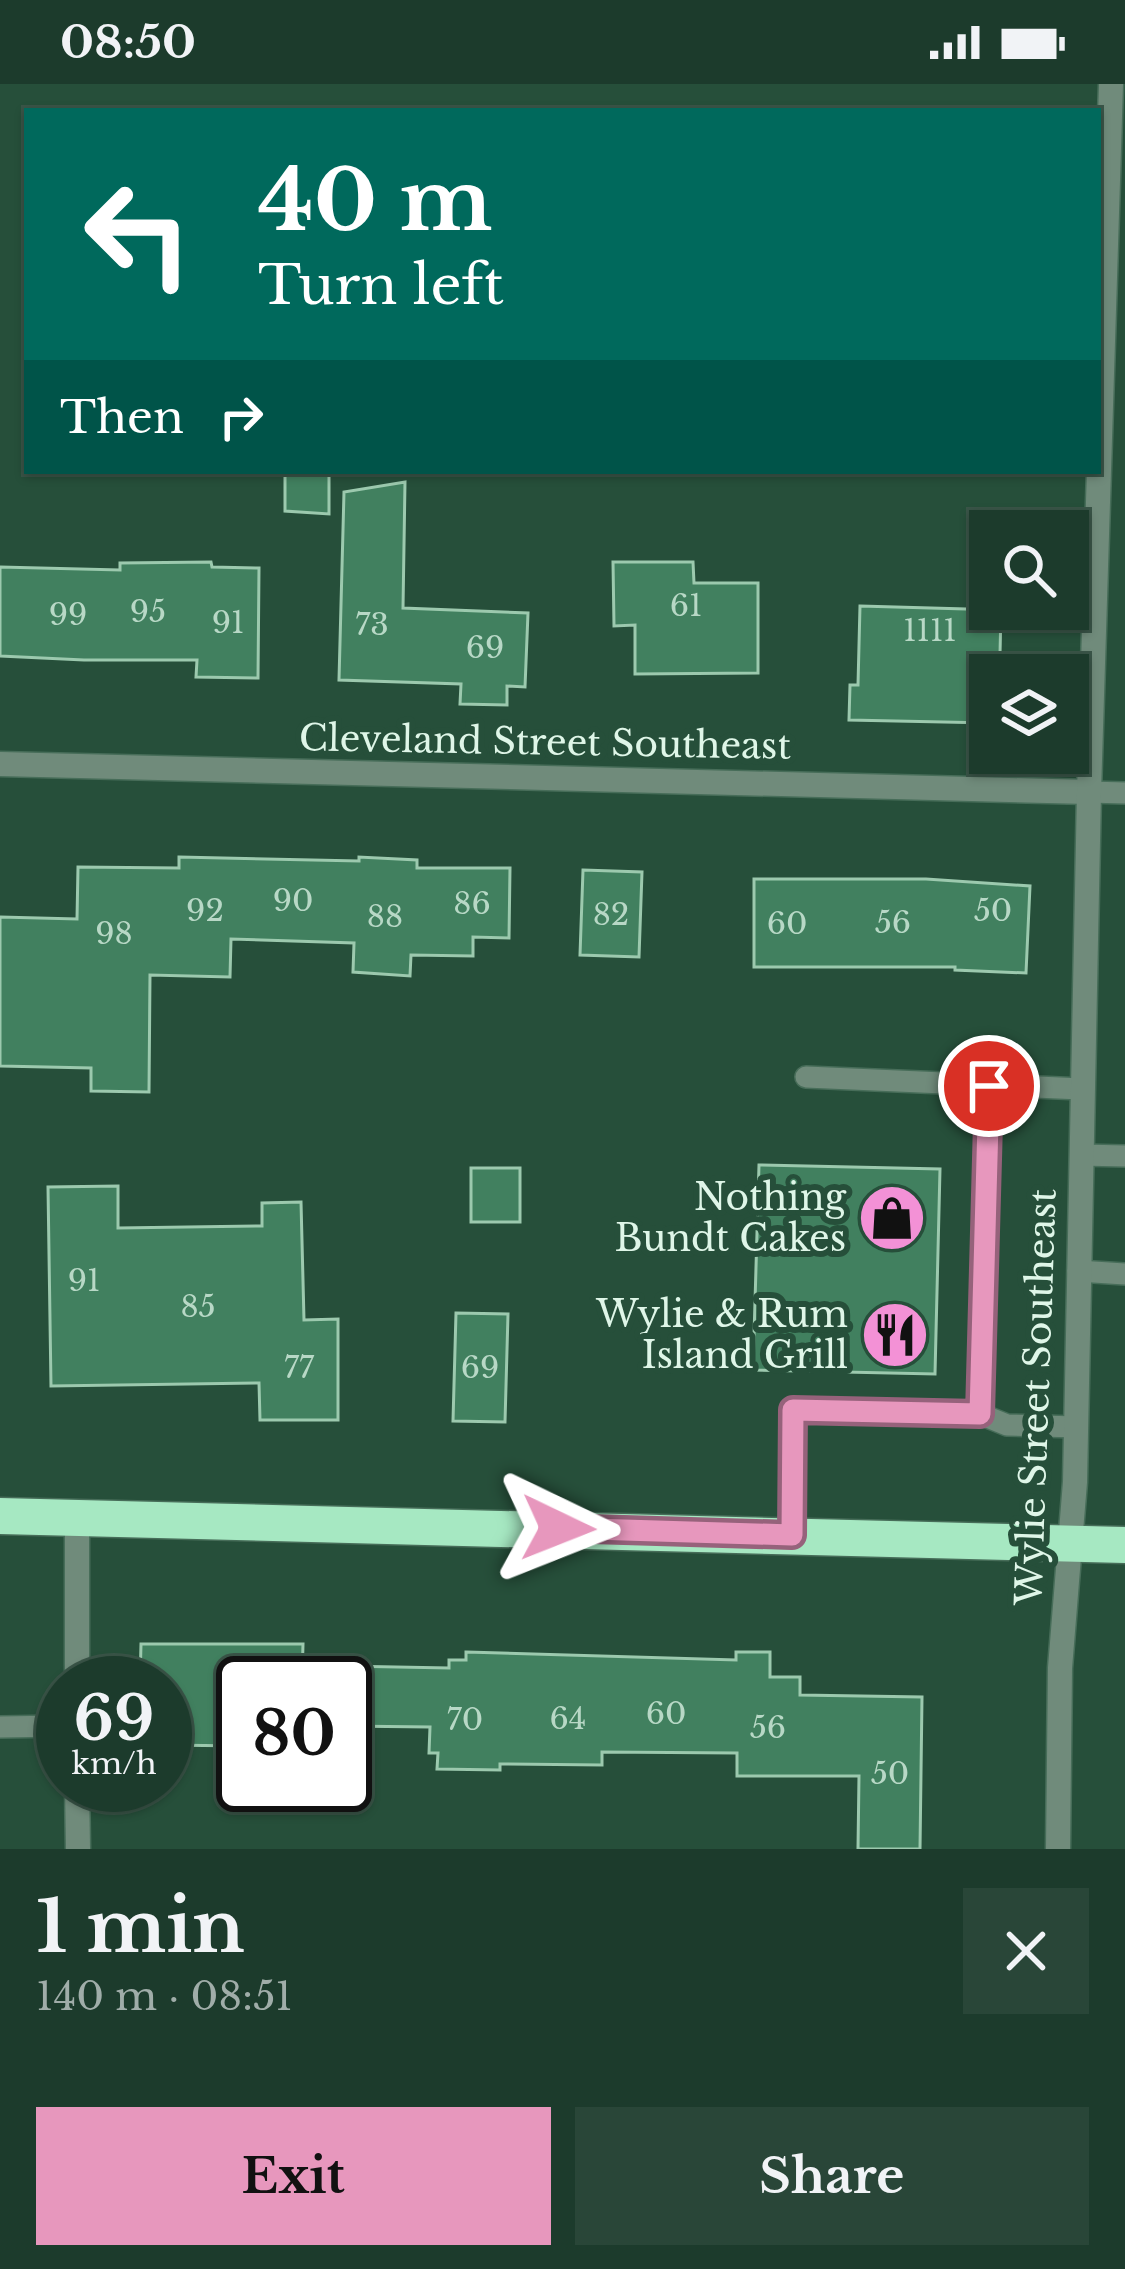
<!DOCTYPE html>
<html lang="en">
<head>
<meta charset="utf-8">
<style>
	:root { --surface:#1c3b2c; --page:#294638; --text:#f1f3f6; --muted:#a0ada9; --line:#3a5548; --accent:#e797bd }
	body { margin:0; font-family:"Libre Baskerville",serif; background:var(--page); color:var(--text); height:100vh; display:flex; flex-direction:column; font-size:45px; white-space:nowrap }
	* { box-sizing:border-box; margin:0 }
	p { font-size:39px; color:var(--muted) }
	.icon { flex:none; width:66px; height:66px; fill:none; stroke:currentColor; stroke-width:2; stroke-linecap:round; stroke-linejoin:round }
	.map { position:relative; height:1765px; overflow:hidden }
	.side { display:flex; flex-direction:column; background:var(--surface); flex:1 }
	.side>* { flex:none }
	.banner { position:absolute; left:24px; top:24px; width:1077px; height:366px; border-radius:0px; box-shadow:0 3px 9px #0004,0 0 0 3px var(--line); background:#00695c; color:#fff; overflow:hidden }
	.tools { position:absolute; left:969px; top:426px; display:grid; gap:24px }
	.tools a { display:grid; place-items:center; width:120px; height:120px; border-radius:0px; background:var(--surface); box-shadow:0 3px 9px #0004,0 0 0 3px var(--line); font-size:60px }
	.speed { position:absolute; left:36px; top:1572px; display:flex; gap:24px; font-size:60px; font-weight:700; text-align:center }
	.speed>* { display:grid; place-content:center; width:156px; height:156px; border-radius:50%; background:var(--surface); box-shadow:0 3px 9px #0004,0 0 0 3px var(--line); line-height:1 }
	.speed small { font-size:30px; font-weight:400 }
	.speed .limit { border:6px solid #111; border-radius:18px; background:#fff; color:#111 }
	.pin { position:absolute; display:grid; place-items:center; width:102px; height:102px; color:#fff; margin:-51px; border:6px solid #fff; border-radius:50%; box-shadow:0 3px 12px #0007 }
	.me { position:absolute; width:132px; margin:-66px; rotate:92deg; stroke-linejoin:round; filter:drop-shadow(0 0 9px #0008) }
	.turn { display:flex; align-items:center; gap:42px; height:252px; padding:0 36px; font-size:54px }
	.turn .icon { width:156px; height:156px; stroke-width:2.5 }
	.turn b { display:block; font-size:84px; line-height:102px }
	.then { display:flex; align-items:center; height:114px; padding:0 36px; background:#0003; gap:24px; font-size:45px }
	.round { display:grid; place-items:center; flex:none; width:126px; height:126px; border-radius:0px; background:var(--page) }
	.summary { display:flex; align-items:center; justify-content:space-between; height:204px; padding:0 36px }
	h1 { font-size:72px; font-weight:700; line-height:90px }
	.button { display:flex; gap:24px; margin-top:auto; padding:24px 36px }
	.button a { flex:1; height:138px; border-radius:0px; background:var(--accent); color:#111; font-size:48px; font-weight:700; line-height:138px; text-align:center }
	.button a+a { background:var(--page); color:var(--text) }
	.status { display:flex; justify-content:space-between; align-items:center; height:84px; padding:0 60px; background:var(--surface); direction:ltr }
	.status svg { height:33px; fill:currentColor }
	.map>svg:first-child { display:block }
	.building { fill:#41805f; stroke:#9cc9ae; stroke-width:3 }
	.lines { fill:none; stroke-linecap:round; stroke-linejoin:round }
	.lane-casing { stroke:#476d59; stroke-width:24 }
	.street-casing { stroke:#476d59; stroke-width:27 }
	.highway-casing { stroke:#476d59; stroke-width:39 }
	.lane { stroke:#708b7b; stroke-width:21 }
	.street { stroke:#708b7b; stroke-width:24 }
	.highway { stroke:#a6e8c2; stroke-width:36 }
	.route-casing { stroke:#96627b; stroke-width:30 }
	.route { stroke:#e797bd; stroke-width:21 }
	.labels { text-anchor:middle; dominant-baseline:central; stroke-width:12; stroke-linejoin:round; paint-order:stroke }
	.number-label { font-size:30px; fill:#b8d8c6 }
	.street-label { font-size:36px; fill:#dff6e8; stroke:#264f3a }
	.poi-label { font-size:36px; fill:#dff6e8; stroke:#264f3a; text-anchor:end }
</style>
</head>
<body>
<div class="status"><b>08:50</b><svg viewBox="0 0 49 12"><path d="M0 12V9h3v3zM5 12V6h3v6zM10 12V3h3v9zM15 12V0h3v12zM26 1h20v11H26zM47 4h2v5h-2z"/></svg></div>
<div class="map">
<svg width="1125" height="1765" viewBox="0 0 1125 1765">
	<rect width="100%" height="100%" fill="#264f3a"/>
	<!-- building -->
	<g class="building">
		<path d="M 285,387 L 329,387 L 329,430 L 285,427 Z"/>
		<path d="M 405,398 L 403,524 L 528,529 L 525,603 L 507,602 L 507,621 L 460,620 L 461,600 L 339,596 L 344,408 Z"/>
		<path d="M 211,478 L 212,483 L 259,484 L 258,594 L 196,593 L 197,576 L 84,576 L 0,572 L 0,483 L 120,486 L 120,479 Z"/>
		<path d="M 613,478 L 693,478 L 694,499 L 758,499 L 758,589 L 635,590 L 635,541 L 614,542 Z"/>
		<path d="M 860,522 L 1001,526 L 1000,570 L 990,570 L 990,639 L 849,636 L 850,601 L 858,601 Z"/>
		<path d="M 179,773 L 359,777 L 359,773 L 417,776 L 417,784 L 510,784 L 509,854 L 473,853 L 473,872 L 411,871 L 410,892 L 353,888 L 354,859 L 231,855 L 230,893 L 150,891 L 149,1008 L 91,1007 L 91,984 L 0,982 L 0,833 L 77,835 L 78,783 L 179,784 Z"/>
		<path d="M 583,786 L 642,788 L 639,873 L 580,871 Z"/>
		<path d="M 754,795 L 926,795 L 1030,802 L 1026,889 L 955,886 L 955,883 L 754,883 Z"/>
		<path d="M 759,1081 L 940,1085 L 935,1290 L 753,1286 Z"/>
		<rect x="471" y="1084" width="49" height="54"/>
		<path d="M 118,1102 L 118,1144 L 262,1142 L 262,1119 L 301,1118 L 304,1236 L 338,1235 L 338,1336 L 260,1336 L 259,1299 L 51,1302 L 48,1103 Z"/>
		<path d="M 456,1229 L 508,1230 L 505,1338 L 453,1337 Z"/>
		<path d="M 141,1560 L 303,1560 L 302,1599 L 243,1599 L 243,1662 L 165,1661 L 165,1599 L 140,1599 Z"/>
		<path d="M 466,1568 L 736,1576 L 736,1568 L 770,1568 L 770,1593 L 800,1593 L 800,1611 L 922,1613 L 920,1765 L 858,1765 L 859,1692 L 737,1692 L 737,1669 L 602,1668 L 602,1681 L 500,1680 L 500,1686 L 437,1685 L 438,1669 L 429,1669 L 430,1643 L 345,1642 L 345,1582 L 449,1584 L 449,1576 L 466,1576 Z"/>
	</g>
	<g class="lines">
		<defs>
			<g id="lane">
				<path d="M 1089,708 L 1125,709"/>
				<path d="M 806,993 L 1082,1005"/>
				<path d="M 1081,1071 L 1125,1072"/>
				<path d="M 1078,1187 L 1125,1190"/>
				<path d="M 980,1330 L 989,1002"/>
				<path d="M 792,1451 L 793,1326 L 980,1330 L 1007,1341 L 1076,1343"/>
				<path d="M 0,1643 L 63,1642"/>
			</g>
			<g id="street">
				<path d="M 0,680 L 1089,708"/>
				<path d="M 77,1431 L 77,1599"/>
				<path d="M 77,1701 L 78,1765"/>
				<path d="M 1058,1765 L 1060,1584 L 1075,1398 L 1089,708 L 1111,0"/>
			</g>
			<path id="highway" d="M 0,1432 L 1125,1461"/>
		</defs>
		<!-- lane casing -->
		<use href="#lane" class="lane-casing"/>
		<!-- street casing -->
		<use href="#street" class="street-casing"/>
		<!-- highway casing -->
		<use href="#highway" class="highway-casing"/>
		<!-- lane -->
		<use href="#lane" class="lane"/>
		<!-- street -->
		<use href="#street" class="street"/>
		<!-- highway -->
		<use href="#highway" class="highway"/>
	</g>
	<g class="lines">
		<defs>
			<path id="route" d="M 558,1444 L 792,1451 L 793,1326 L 980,1330 L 989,1002"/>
		</defs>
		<!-- route casing -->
		<use href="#route" class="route-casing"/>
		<!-- route -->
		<use href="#route" class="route"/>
	</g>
	<!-- icons -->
	<defs>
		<symbol id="shop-disc" viewBox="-11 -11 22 22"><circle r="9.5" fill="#f391d6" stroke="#264f3a"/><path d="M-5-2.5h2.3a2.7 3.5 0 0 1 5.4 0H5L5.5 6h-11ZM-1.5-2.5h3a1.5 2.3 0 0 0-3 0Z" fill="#111"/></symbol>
		<symbol id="restaurant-disc" viewBox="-11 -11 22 22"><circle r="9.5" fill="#f391d6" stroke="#264f3a"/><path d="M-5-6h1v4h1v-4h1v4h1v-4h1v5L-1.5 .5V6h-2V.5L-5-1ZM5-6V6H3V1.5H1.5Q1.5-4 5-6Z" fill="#111"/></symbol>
	</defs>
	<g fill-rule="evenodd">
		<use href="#shop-disc" x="854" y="1096" width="76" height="76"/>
		<use href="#restaurant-disc" x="857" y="1213" width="76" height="76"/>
	</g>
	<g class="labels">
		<!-- number labels -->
		<g class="number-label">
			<text x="686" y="521">61</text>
			<text x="148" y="527">95</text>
			<text x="68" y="530">99</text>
			<text x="228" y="538">91</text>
			<text x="372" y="540">73</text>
			<text x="930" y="546">1111</text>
			<text x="485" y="563">69</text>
			<text x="293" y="816">90</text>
			<text x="472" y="819">86</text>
			<text x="205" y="826">92</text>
			<text x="993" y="826">50</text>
			<text x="611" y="830">82</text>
			<text x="385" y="832">88</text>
			<text x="893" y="838">56</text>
			<text x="787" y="839">60</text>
			<text x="114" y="849">98</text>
			<text x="84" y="1196">91</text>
			<text x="198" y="1222">85</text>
			<text x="299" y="1283">77</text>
			<text x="480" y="1283">69</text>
			<text x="666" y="1629">60</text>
			<text x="568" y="1634">64</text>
			<text x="465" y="1635">70</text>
			<text x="768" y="1643">56</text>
			<text x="890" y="1689">50</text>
		</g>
		<!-- street labels -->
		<g class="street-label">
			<text transform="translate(545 658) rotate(1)">Cleveland Street Southeast</text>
			<text transform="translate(1036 1313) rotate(-88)">Wylie Street Southeast</text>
		</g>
		<!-- poi labels -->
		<g class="poi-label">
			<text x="846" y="1113">Nothing<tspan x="846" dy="41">Bundt Cakes</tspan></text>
			<text x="848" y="1230">Wylie &amp; Rum<tspan x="848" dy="41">Island Grill</tspan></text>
		</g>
	</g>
</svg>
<div class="tools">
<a><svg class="icon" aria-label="search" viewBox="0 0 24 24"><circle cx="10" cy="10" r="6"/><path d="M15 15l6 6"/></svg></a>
<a><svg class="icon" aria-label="layers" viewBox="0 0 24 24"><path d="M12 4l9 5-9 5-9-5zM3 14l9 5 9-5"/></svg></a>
</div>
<div class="speed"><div>69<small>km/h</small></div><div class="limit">80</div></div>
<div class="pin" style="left:989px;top:1002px;background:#d93025"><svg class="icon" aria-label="arrive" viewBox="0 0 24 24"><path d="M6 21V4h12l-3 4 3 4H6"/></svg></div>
<svg class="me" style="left:558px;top:1444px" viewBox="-20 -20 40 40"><path d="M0-17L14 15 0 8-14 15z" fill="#e797bd" stroke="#fff" stroke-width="4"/></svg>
<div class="banner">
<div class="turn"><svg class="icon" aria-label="left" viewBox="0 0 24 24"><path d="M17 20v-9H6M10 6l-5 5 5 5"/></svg><div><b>40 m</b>Turn left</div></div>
<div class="then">Then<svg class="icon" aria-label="right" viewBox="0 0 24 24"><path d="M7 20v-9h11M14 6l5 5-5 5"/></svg></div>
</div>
</div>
<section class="side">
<div class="summary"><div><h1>1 min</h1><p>140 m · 08:51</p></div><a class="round"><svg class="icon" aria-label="close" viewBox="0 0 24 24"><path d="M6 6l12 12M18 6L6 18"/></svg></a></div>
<div class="button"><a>Exit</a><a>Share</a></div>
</section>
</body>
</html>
